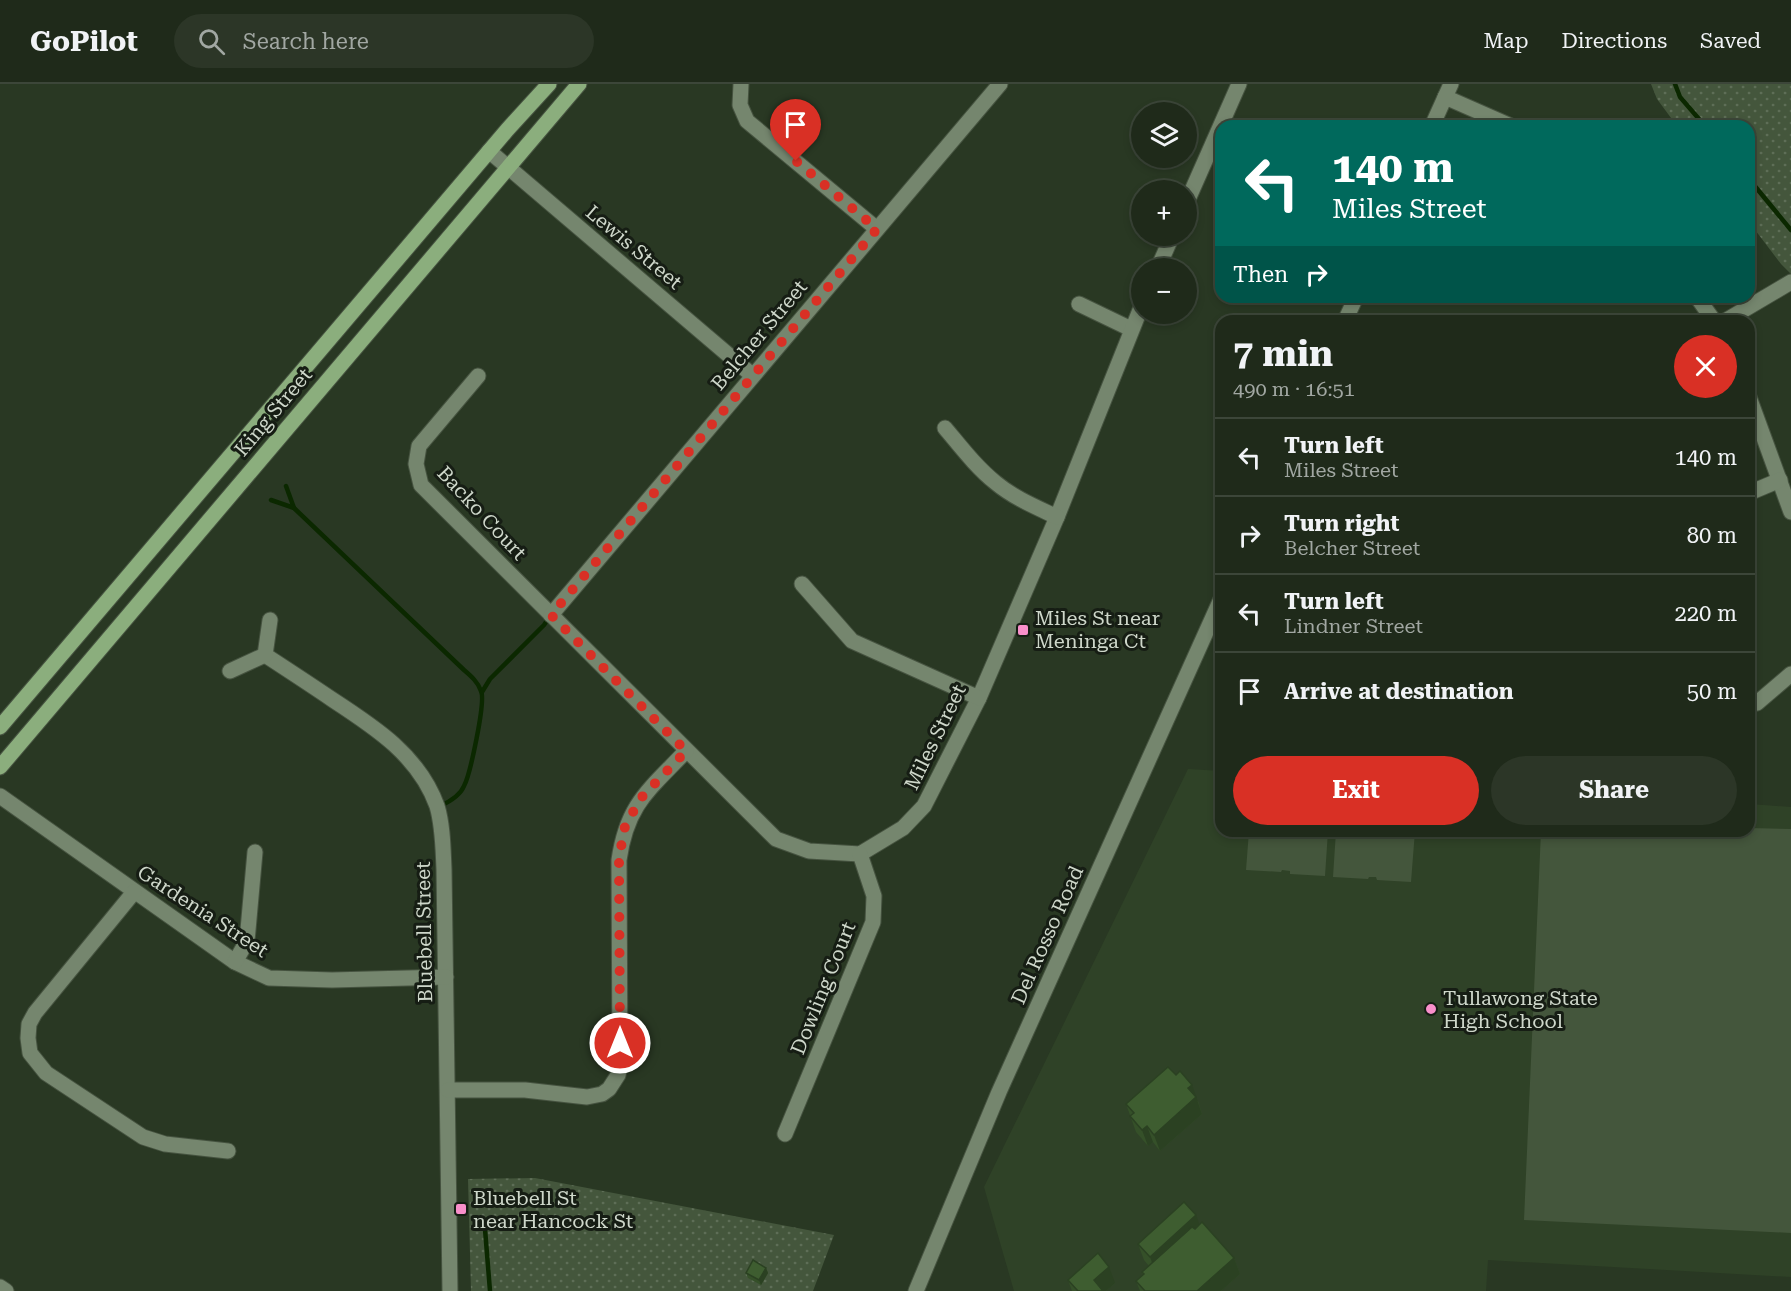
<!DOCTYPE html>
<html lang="en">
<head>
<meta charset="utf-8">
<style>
	:root { --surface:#1f2a1a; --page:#2c3627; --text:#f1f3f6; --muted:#a1a7a2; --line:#3c4639; --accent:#d93025 }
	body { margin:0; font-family:"Roboto Serif",serif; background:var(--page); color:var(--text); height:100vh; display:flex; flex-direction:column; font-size:22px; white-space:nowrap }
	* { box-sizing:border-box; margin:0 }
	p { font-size:20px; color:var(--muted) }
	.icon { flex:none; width:33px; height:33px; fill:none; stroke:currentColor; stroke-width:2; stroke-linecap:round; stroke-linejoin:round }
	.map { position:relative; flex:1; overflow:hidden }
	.panel { position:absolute; left:1215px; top:231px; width:540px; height:522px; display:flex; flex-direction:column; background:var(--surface); border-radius:18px; box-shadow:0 3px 9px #0003,0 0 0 2px var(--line) }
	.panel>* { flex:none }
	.banner { position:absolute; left:1215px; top:36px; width:540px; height:183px; border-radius:18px; box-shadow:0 3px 9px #0003,0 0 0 2px var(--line); background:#00695c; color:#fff; overflow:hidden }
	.fabs { position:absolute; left:1131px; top:18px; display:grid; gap:12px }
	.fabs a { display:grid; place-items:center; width:66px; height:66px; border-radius:50%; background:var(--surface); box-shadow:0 3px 9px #0003,0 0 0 2px var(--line); font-size:30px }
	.pin { position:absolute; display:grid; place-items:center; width:51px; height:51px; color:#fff; margin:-62px -26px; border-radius:50% 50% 50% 0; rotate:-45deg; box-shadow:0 0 6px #0007 }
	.pin .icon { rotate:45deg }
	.me { position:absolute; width:66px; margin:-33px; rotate:0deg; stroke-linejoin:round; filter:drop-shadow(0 0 4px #0008) }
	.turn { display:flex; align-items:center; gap:21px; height:126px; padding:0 18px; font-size:27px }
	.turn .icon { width:78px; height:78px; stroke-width:2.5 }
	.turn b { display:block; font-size:42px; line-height:51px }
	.then { display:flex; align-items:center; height:57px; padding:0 18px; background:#0003; gap:12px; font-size:22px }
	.round { display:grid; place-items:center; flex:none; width:63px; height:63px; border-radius:32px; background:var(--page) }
	.summary { display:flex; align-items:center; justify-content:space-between; height:102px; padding:0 18px }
	h1 { font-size:36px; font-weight:700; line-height:45px }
	.action { display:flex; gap:12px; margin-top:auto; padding:12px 18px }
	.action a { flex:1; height:69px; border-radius:36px; background:var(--accent); color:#fff; font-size:24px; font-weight:700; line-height:69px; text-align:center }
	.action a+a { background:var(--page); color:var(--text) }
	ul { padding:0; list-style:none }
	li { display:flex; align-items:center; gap:18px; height:78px; padding:0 18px; border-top:2px solid var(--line) }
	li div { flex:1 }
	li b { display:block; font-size:22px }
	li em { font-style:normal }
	header { display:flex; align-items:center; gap:36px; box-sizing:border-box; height:84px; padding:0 30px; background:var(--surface); border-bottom:2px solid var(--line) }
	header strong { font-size:28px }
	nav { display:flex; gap:33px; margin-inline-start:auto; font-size:21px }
	.search { width:420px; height:54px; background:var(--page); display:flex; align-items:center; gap:15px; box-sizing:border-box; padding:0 21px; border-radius:33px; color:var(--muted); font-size:22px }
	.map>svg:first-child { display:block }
	.built { fill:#2f4227 }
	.grass { fill:#44563c }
	.park { fill:url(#park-dots) }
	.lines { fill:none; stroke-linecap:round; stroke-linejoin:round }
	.stream { stroke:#0b2800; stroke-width:4.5 }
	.minor-casing { stroke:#465340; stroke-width:17 }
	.primary-casing { stroke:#465340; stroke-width:17 }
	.minor { stroke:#75866e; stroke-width:15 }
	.primary { stroke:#8bae7d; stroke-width:15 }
	.wall { fill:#355029 }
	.shaded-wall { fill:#2b4122 }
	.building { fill:#3e5d30; stroke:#2b4122; stroke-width:1.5 }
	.route { stroke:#d93025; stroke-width:10; stroke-dasharray:0 18 }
	.poi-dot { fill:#f98fca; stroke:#161d14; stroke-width:2 }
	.labels { text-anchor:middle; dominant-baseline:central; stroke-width:6; stroke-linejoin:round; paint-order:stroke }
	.street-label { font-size:20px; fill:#ced7ca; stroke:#161d14 }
	.poi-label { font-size:20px; fill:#ced7ca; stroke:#161d14; text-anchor:start }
</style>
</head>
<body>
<header>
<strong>GoPilot</strong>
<div class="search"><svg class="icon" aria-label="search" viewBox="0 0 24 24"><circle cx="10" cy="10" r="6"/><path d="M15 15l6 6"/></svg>Search here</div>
<nav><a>Map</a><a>Directions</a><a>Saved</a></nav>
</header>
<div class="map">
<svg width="1791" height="1207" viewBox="0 0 1791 1207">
	<defs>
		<pattern id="park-dots" width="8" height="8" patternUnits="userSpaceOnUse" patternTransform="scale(1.5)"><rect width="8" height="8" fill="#44563c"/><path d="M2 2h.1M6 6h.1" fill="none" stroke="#5e6e57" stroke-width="1.8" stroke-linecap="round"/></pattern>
	</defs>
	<rect width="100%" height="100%" fill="#293823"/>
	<!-- built -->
	<path class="built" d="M 1188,685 L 1221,687 L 1221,747 L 1749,747 L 1749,720 L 1791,723 L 1791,1193 L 1488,1176 L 1486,1207 L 1014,1207 L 984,1103 Z"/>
	<!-- grass -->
	<g class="grass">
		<path d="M 1749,744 L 1791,745 L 1791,1149 L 1524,1136 L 1541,747 L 1749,747 Z"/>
		<path d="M 1249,747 L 1328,747 L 1325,792 L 1290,790 L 1290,787 L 1282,786 L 1281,788 L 1246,786 Z"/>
		<path d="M 1336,747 L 1415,747 L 1411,798 L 1377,796 L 1376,793 L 1369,793 L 1368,795 L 1333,793 Z"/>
	</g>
	<!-- park -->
	<g class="park">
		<path d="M 1651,0 L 1791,0 L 1791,190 L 1781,180 L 1749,138 L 1749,42 L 1677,42 L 1657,15 Z"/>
		<path d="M 535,1094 L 834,1151 L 813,1207 L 471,1207 L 468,1095 Z"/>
	</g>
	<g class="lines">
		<!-- stream -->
		<g class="stream">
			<path d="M 1675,0 L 1680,13 L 1705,42"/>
			<path d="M 1749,95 L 1791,146"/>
			<path d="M 286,402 L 294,424"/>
			<path d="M 271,416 L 294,424 L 464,586 C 471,592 478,598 481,607 C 486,617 470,691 464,702 C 460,712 449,718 440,722"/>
			<path d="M 482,608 L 490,595 L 544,541 L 550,532"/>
			<path d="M 485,1145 L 490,1207"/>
		</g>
		<defs>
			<g id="minor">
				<path d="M 741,0 L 740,21 L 747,37 L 877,145"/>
				<path d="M 1445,13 L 1511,42"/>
				<path d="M 1432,42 L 1451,0"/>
				<path d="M 489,67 L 752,291"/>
				<path d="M 1186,120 L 1239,0"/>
				<path d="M 1158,184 L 1172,152"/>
				<path d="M 1697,213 L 1714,237"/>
				<path d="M 1079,220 L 1131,245"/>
				<path d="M 1345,237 L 1356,213"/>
				<path d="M 1725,237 L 1791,198"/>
				<path d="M 478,292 L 419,362 L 416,380 L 421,401 L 776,755 L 809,767 L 860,770 L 903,744 L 924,722 L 979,614 L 1057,433 L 1142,221"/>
				<path d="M 1749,313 L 1791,428"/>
				<path d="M 945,344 C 961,363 976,383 996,399 C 1014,414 1036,423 1057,433"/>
				<path d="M 1749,409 L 1780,396"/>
				<path d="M 802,500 L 852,557 L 979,614"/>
				<path d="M 551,531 L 1000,0"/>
				<path d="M 265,571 C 288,586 311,601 333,616 C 376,644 419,672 437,722 C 443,742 443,765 444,785 L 450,1207"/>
				<path d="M 230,587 L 265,571 L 270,536"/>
				<path d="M 1749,620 L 1757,619 L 1791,590"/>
				<path d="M 0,712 L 235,878 L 269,894 L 332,896 L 446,893"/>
				<path d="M 134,808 L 35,929 L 29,940 L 28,954 L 30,969 L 46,989 L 143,1053 L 165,1060 L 228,1067"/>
				<path d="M 235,878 L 247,857 L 255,768"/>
				<path d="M 448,1006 L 525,1006 L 587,1013 L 602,1010 L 609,1005 L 618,991 L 620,982 L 619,776 C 627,720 649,706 686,667"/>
				<path d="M 785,1050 L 873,838 L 874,812 L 860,770"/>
				<path d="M 0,1203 L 6,1207"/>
				<path d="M 916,1207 L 999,1008 L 1221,515"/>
			</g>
			<g id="primary">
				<path d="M 0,643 L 507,46 L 549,0"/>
				<path d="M 0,683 L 579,0"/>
			</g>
		</defs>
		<!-- minor casing -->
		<use href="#minor" class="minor-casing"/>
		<!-- primary casing -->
		<use href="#primary" class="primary-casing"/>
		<!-- minor -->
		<use href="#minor" class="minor"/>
		<!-- primary -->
		<use href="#primary" class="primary"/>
	</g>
	<!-- wall -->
	<g class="wall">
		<path d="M 1198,1017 L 1202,1030 L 1160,1067 L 1153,1058 L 1148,1062 L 1136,1048 L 1126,1020 Z"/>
		<path d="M 1200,1141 L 1234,1174 L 1240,1190 L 1221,1207 L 1140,1207 L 1136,1197 L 1143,1191 L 1142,1188 L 1149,1182 L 1144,1176 L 1138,1160 Z"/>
		<path d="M 766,1184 L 768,1189 L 761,1201 L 748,1194 L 746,1189 Z"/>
		<path d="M 1068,1196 L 1115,1199 L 1106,1207 L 1072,1207 Z"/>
	</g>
	<!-- shaded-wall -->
	<g class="shaded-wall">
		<path d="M 1192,1001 L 1202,1030 L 1160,1067 L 1154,1051 L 1188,1004 Z"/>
		<path d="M 1147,1042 L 1153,1058 L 1148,1062 L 1142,1046 Z"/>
		<path d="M 1196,1131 L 1202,1148 L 1156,1190 L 1150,1173 Z"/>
		<path d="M 1234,1174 L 1240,1190 L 1221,1207 L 1197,1207 Z"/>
		<path d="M 1109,1183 L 1115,1199 L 1106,1207 L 1097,1207 L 1094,1196 Z"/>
		<path d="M 766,1184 L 768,1189 L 761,1201 L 759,1196 Z"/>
	</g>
	<!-- building -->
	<g class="building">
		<path d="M 1168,983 L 1176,991 L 1180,987 L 1192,1001 L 1188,1004 L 1196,1013 L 1154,1051 L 1147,1042 L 1142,1046 L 1130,1032 L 1134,1029 L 1126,1020 Z"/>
		<path d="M 1184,1118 L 1196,1131 L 1150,1173 L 1138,1160 Z"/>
		<path d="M 1202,1138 L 1234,1174 L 1197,1207 L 1145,1207 L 1136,1197 L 1144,1190 L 1142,1188 L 1192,1143 L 1195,1145 Z"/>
		<path d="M 1098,1169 L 1109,1183 L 1094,1196 L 1103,1207 L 1078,1207 L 1068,1196 Z"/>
		<path d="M 753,1176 L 766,1184 L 759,1196 L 746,1189 Z"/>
	</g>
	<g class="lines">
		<!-- route -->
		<path class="route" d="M 620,959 L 619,776 L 624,745 L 640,715 L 686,667 L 551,531 L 877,145 L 796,77"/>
	</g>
	<!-- markers -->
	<g class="poi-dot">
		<rect x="1017" y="540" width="12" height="12" rx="3"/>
		<circle cx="1431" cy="925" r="6"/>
		<rect x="455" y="1119" width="12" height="12" rx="3"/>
	</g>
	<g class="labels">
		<!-- street labels -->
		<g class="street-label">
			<text transform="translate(634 163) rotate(40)">Lewis Street</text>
			<text transform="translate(759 251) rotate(-50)">Belcher Street</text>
			<text transform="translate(273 328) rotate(-50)">King Street</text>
			<text transform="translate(482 429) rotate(47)">Backo Court</text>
			<text transform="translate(935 653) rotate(-64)">Miles Street</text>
			<text transform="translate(203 827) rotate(33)">Gardenia Street</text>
			<text transform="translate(424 848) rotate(-91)">Bluebell Street</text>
			<text transform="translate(1047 851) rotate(-66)">Del Rosso Road</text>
			<text transform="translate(823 904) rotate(-68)">Dowling Court</text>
		</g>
		<!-- poi labels -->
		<g class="poi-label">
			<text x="1035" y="534">Miles St near<tspan x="1035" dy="23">Meninga Ct</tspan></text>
			<text x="1443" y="914">Tullawong State<tspan x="1443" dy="23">High School</tspan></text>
			<text x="473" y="1114">Bluebell St<tspan x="473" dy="23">near Hancock St</tspan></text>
		</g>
	</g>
</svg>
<div class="fabs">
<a><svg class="icon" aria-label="layers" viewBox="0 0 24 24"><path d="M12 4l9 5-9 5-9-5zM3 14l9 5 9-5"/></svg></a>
<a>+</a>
<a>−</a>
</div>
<div class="pin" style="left:796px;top:77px;background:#d93025"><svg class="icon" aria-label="arrive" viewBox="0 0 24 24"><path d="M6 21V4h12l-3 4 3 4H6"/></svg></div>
<svg class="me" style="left:620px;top:959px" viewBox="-20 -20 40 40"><circle r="17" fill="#d93025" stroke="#fff" stroke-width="3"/><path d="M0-11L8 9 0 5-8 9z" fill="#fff"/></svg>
<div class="banner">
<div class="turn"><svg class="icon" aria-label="left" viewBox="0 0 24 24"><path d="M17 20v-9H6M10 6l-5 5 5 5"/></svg><div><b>140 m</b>Miles Street</div></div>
<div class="then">Then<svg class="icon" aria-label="right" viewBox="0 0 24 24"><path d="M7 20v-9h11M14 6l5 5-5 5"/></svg></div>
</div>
<section class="panel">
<div class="summary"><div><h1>7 min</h1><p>490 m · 16:51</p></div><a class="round" style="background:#d93025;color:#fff"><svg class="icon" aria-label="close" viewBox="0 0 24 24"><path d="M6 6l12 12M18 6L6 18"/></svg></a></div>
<ul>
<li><svg class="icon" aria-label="left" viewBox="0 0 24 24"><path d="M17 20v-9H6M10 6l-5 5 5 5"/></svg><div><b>Turn left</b><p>Miles Street</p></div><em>140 m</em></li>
<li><svg class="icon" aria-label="right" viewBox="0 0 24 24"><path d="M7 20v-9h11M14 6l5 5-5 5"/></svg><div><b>Turn right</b><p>Belcher Street</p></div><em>80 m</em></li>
<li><svg class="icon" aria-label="left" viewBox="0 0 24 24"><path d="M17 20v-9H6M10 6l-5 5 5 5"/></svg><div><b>Turn left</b><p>Lindner Street</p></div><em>220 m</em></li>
<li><svg class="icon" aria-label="arrive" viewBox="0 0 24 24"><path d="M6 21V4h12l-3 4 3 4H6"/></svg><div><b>Arrive at destination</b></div><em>50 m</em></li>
</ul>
<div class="action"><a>Exit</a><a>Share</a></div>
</section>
</div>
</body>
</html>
